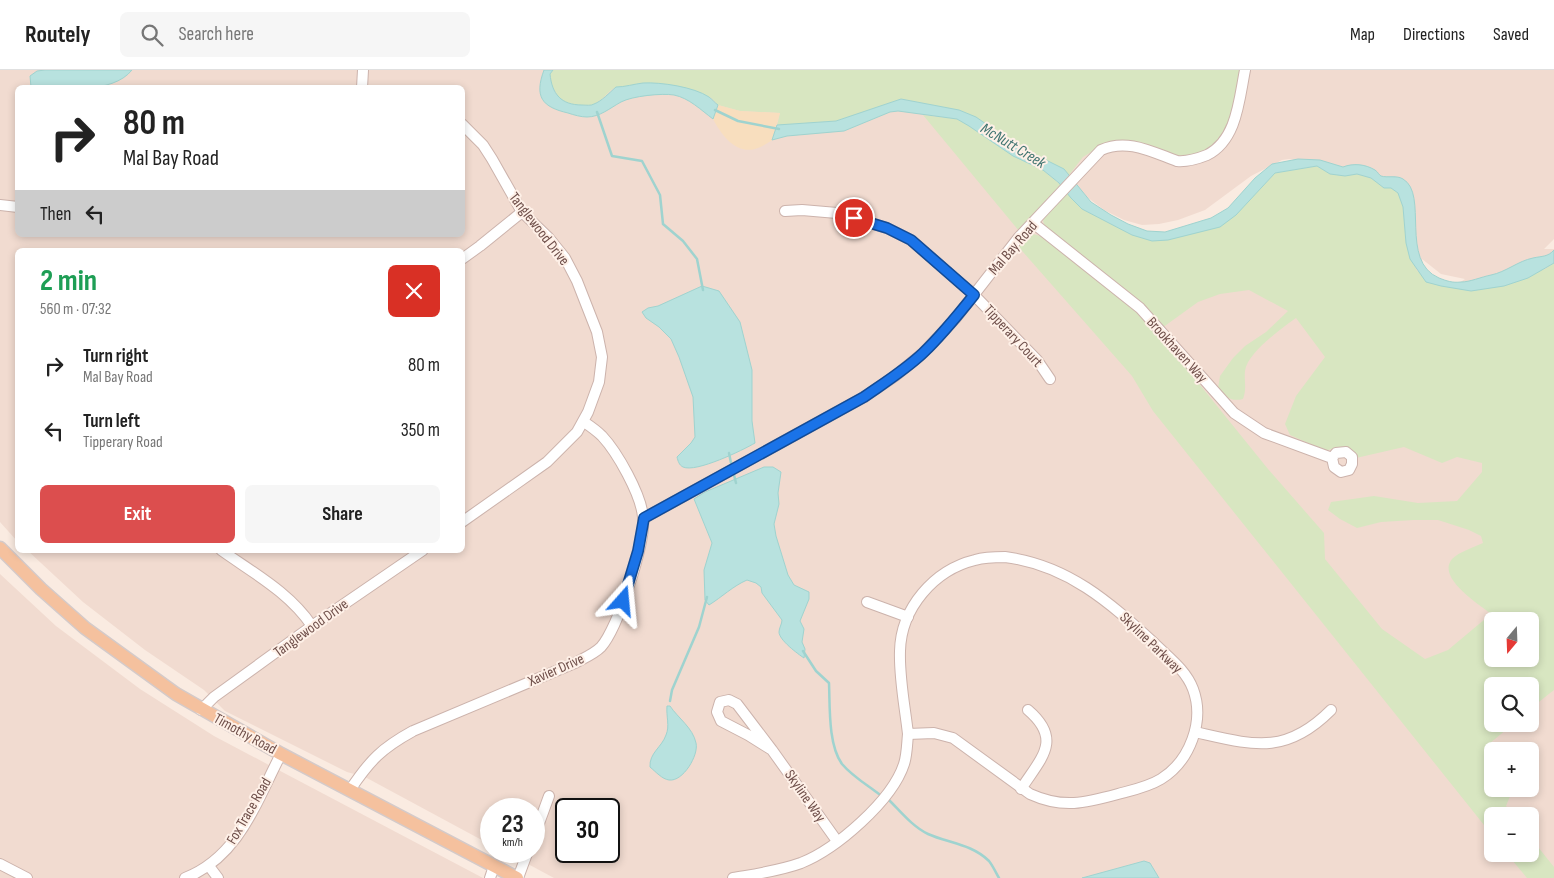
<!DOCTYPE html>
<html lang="en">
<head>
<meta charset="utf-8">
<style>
	:root { --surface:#fff; --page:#f6f6f6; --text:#222; --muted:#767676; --line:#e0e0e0; --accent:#dc4e4e }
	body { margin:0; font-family:"Sofia Sans Condensed",sans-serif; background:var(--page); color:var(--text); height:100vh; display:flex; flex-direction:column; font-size:19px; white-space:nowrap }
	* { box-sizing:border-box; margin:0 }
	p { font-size:16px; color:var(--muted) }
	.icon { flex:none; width:28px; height:28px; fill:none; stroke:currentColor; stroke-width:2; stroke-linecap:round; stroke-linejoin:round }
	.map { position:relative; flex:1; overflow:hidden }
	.drawer { position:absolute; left:15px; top:178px; width:450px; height:305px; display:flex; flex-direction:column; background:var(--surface); border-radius:8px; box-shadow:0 2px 8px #0003 }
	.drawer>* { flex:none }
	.top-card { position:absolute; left:15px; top:15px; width:450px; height:152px; border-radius:8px; box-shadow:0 2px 8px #0003; background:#fff; color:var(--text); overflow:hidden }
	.needle { width:32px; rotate:199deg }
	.buttons { position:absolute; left:1484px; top:542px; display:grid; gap:10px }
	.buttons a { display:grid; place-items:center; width:55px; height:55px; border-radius:8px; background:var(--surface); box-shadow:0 2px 8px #0003; font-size:25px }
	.speed { position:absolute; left:480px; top:728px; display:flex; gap:10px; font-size:25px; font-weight:700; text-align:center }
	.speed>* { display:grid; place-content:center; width:65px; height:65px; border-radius:50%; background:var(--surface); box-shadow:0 2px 8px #0003; line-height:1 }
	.speed small { font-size:12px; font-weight:400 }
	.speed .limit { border:2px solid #111; border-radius:8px; background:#fff; color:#111 }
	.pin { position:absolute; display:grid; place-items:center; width:42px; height:42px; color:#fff; margin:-21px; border:2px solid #fff; border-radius:50%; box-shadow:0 1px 5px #0007 }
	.me { position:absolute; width:55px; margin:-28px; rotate:18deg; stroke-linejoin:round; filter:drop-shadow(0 0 4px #0008) }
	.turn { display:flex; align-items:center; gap:18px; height:105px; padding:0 25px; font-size:22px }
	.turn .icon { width:65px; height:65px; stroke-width:2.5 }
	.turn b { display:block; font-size:35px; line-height:42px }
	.then { display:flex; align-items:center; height:48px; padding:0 25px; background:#0003; gap:10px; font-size:19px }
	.round { display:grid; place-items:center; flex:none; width:52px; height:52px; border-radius:8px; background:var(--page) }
	.head { display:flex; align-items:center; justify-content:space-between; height:85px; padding:0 25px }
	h1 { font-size:30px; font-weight:700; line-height:38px; color:#1e9e55 }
	.button { display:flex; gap:10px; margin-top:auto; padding:10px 25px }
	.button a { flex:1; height:58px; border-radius:8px; background:var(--accent); color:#fff; font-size:20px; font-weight:700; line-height:58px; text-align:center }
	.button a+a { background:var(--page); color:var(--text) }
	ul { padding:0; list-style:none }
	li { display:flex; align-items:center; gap:15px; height:65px; padding:0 25px }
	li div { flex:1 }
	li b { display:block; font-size:19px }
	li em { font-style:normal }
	header { display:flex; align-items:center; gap:30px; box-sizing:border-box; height:70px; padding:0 25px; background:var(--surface); border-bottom:1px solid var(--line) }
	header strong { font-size:24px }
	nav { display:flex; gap:28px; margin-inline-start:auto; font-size:18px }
	.search { width:350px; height:45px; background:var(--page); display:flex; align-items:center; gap:12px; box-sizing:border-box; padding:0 18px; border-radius:8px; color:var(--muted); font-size:19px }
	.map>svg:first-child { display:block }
	.residential { fill:#f1dbd0; fill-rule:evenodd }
	.green { fill:#d8e6c1; fill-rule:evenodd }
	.sand { fill:#f8debe }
	.water { fill:#b8e2df; stroke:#9fd3cf }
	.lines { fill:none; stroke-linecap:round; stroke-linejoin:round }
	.stream { stroke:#9fd3cf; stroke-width:2.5 }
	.minor-casing { stroke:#ccb3ac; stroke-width:12 }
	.major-casing { stroke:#d4cac9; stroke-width:15 }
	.minor { stroke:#fff; stroke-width:10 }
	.major { stroke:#f5c19e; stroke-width:12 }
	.route-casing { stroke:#114b97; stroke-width:12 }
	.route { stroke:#1a73e8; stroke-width:9 }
	.labels { text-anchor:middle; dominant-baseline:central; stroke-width:4; stroke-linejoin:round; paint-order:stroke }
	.street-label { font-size:15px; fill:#6f4f4a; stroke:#fef0e7 }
	.water-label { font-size:16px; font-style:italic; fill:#407471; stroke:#fef0e7 }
</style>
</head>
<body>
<header>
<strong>Routely</strong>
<div class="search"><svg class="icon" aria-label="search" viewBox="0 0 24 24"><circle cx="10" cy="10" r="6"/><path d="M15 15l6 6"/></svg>Search here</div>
<nav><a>Map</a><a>Directions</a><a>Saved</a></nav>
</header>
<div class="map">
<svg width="1554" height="808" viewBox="0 0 1554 808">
	<rect width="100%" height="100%" fill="#faebe1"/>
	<!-- residential -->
	<g class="residential">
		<path d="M 0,0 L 1554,0 L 1554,169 L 1544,179 L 1554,179 L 1554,808 L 554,808 L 504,781 L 534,781 L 534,739 L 491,739 L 491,775 L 365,707 L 347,702 L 225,641 L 204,620 L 145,580 L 83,532 L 27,480 L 462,480 L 462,180 L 18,180 L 17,471 L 0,452 ZM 18,18 L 462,18 L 462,165 L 18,165 ZM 954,45 L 1058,93 L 1087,127 L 1104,140 L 1124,150 L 1142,155 L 1159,154 L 1178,150 L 1205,140 L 1251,106 L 1282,90 L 1289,89 L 1340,97 L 1159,173 L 1084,130 ZM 1422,189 L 1441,204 L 1465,209 L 1456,215 L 1424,203 ZM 1492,551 L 1530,551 L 1530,589 L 1492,589 ZM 1492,616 L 1530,616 L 1530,654 L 1492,654 ZM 1492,681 L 1530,681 L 1530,719 L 1492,719 ZM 566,739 L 609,739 L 609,781 L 566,781 ZM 1492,746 L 1530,746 L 1530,784 L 1492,784 Z"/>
		<path d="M 0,504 L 56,556 L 140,619 L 214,666 L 483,808 L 0,808 Z"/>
	</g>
	<!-- green -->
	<g class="green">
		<path d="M 553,0 L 1242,0 L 1239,17 L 1225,65 L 1205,84 L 1180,88 L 1101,76 L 1083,87 L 1069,105 L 1063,99 L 1016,75 L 976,47 L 959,40 L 901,29 L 836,51 L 777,55 L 780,43 L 740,41 L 718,35 L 710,27 L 661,14 L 643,13 L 624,17 L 616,17 L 611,20 L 602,29 L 593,35 L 574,35 L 562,31 L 557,25 L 551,14 L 550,4 Z"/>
		<path d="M 923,45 L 957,49 L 969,56 L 1013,86 L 1043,100 L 1062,116 L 1019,161 Z"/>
		<path d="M 1317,96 L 1330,104 L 1345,106 L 1357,104 L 1371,108 L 1384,118 L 1391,118 L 1398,123 L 1403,137 L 1406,173 L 1417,201 L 1471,221 L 1545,199 L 1554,193 L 1554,620 L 1530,639 L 1530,616 L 1492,616 L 1492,654 L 1513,654 L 1489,674 L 1496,681 L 1492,681 L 1492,719 L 1513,719 L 1506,736 L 1514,746 L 1492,746 L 1492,765 L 1153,341 L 1132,306 L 1016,174 L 1033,164 L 1044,167 L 1136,240 L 1171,279 L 1268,399 L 1324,463 L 1325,489 L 1382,559 L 1425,589 L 1448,580 L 1491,544 C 1480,535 1436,508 1452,489 C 1459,482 1474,477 1483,473 L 1481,466 L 1469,460 L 1438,450 L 1414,450 L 1381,452 L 1357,458 L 1340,449 L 1328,440 L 1331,432 L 1374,426 L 1418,433 L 1457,431 L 1482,402 L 1482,393 L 1457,387 L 1442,393 L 1404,377 L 1356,388 C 1346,376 1339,376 1326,381 L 1290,365 L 1285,354 L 1296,326 L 1325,287 L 1296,248 C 1282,258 1247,283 1245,301 C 1244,312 1247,318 1243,329 C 1232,332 1224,327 1218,318 L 1220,306 L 1233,288 L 1245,276 L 1266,262 L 1288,241 L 1249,220 L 1220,224 L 1198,232 L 1162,258 L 1046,160 L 1043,151 L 1046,145 L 1066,122 L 1082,139 L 1132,165 L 1168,170 L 1188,164 L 1258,121 L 1275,103 ZM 1492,551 L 1530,551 L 1530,589 L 1492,589 Z"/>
		<path d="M 1530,767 L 1554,797 L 1554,808 L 1527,808 L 1507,784 L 1530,784 Z"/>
	</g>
	<!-- sand -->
	<path class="sand" d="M 718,35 L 740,41 L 780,43 L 772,70 C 768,73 763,76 758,78 C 737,86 722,66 713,49 Z"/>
	<!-- water -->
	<g class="water">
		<path d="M 45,0 L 132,0 C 112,25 61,18 31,17 L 30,6 L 37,1 Z"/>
		<path d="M 544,0 L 553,0 L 550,4 C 552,24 561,35 582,35 C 586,35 591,36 594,34 C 602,31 609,23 616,17 C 625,17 634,14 643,13 C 661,12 694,17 709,27 C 712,29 715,33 718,35 L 713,49 C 701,40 689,28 674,25 C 662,23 632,26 621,32 C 610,38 600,47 587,47 C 581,47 574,45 568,43 C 542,37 534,27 544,0 Z"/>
		<path d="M 901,29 L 959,40 L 976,47 L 1016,75 L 1064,99 L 1091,132 L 1111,145 L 1128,154 L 1147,161 L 1165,162 L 1211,148 L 1228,138 L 1255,108 L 1272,94 L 1298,89 L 1320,90 L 1343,97 C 1353,93 1365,94 1375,100 C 1378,102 1379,105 1381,106 C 1387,108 1397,105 1403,109 C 1429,124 1399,191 1439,208 C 1447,211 1452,213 1461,212 C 1470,212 1481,207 1491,205 C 1506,202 1518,191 1533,188 C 1542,186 1548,187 1554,180 L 1554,193 L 1528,208 L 1504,216 L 1471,221 L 1441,216 L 1426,212 L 1410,189 L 1406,173 L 1403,137 L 1398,123 L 1391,118 L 1384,118 L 1371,108 L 1357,104 L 1345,106 L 1330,104 L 1317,96 L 1275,103 L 1236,145 L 1220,157 L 1168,170 L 1152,171 L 1132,165 L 1082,139 L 1071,128 L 1059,113 L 1043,100 L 1013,86 L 969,56 L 957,49 L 898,41 L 890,42 L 844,61 L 787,66 L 772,70 L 777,55 L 836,51 Z"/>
		<path d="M 702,216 L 719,221 L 740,252 L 752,300 L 752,351 L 755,373 C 743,380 696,403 683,397 C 679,395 678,391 677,387 L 691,373 L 695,367 L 693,327 L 679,287 L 671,269 L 659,257 L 646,248 L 642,242 L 648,238 L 658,236 Z"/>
		<path d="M 764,397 L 773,397 L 781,402 L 778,423 L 779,434 L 774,454 L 776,466 L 788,505 L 794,515 L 809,522 L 809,529 L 800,551 L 804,559 L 802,572 L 805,579 L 804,588 C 798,584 779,570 779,562 C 779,558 782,554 782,550 L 762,523 L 761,517 L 756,513 L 747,510 C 733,516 722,527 709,535 L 705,530 L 704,500 L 712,473 L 694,429 L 705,422 Z"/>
		<path d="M 667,636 L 670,636 C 678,648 693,658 696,673 C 699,685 683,712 669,710 C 662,709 656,702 650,697 C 649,683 662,677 666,665 C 670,656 666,646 667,636 Z"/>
		<path d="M 1144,791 L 1150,793 L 1159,808 L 1082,808 Z"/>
	</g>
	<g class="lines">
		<!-- stream -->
		<g class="stream">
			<path d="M 715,40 L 738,51 L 779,59"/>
			<path d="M 597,42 L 612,86 L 642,91 L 660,125 L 663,154 L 683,171 L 697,189 L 703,220"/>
			<path d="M 729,383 L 731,393"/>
			<path d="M 734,405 L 736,413"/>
			<path d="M 803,581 L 816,601 L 829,613 C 830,636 828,675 842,694 C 852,706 867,715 879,724"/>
			<path d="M 670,631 L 672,620 L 699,557 L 707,527"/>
			<path d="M 889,730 C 901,742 913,757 928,764 C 948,773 972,774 989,791 C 993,796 996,803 999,808"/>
		</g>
		<defs>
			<g id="minor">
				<path d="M 362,18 L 363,0"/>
				<path d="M 462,54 L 483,75 L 492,89 L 522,142 L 548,167 L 565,188 L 577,211 L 597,262 L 602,287 L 599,312 L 588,342 L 577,362 L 547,392 L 462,452"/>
				<path d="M 0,135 L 18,137"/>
				<path d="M 785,141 L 802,140 L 837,143 L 887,158 L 911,170 L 974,225 L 1037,290 L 1050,309"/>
				<path d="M 1033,153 L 1140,238 L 1234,343 L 1264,363 L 1332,388 L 1334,397 L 1341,402 L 1349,400 L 1352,394 L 1352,387 L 1346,382 L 1336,383 L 1332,388"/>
				<path d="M 462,189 L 480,176 L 522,142"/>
				<path d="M 644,448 L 864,327 L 895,306 L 922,284 L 955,249 L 1019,167 L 1101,80 C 1127,68 1152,82 1177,91 C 1188,92 1197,89 1207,85 C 1237,70 1239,30 1245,0"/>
				<path d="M 221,480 C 253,503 289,522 312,556"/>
				<path d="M 1005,487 C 1068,495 1109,532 1154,573 C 1168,587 1186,600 1193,619 C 1205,651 1190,691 1161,709 C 1148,717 1133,720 1118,724 C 1085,733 1063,739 1030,724 L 953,668 L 934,663 L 908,664 C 905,637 899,608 900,581 C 901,538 934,500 975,490 C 985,487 995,487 1005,487 Z"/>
				<path d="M 867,532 L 908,547"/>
				<path d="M 201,640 L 214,627 L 312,556 L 423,480"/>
				<path d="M 1195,662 C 1253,675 1285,686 1331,640"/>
				<path d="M 772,680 L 748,665 L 721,651 L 717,642 L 720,632 L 729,630 L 737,634 L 772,680 L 837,771"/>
				<path d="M 1021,719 C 1041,688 1063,670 1028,640"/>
				<path d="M 350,720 C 370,690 382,678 413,661 L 575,593 C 584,588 594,584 601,577 C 618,558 646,472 643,447 C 641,424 617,382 602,366 C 596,360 590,356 584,352"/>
				<path d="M 534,767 L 549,726"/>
				<path d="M 0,794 L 27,808"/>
				<path d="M 209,796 L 218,808"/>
				<path d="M 185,808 C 239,787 256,732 281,684"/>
				<path d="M 490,808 L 494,796"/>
				<path d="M 518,808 L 528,781"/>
				<path d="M 733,808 C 756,804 779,801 801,793 C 836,779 892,731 904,694 C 907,685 907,674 908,664"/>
			</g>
			<path id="major" d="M 0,478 L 41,519 L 85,558 L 176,624 L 281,684 L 517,808"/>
		</defs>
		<!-- minor casing -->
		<use href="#minor" class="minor-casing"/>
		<!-- major casing -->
		<use href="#major" class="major-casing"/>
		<!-- minor -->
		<use href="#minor" class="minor"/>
		<!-- major -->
		<use href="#major" class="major"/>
	</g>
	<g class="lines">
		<defs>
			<path id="route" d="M 623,531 L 638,481 L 644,448 L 864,327 C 884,313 905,300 923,283 C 942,265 958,245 974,225 L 911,170 L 887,158 L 854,148"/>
		</defs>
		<!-- route casing -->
		<use href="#route" class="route-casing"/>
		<!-- route -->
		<use href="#route" class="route"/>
	</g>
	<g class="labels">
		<!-- street labels -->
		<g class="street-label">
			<text transform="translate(539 159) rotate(52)">Tanglewood Drive</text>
			<text transform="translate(1013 178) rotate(-49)">Mal Bay Road</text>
			<text transform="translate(1013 266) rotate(47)">Tipperary Court</text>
			<text transform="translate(1177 280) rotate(48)">Brookhaven Way</text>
			<text transform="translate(311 558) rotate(-36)">Tanglewood Drive</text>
			<text transform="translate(1151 573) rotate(44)">Skyline Parkway</text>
			<text transform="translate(556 600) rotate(-24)">Xavier Drive</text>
			<text transform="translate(245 664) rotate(29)">Timothy Road</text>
			<text transform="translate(805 726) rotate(55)">Skyline Way</text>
			<text transform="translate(249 741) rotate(-60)">Fox Trace Road</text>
		</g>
		<!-- water labels -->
		<g class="water-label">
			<text transform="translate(1013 76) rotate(31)">McNutt Creek</text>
		</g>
	</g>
</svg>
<div class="buttons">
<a><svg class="needle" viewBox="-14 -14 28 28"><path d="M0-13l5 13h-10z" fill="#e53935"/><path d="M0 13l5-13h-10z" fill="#767676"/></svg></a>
<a><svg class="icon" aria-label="search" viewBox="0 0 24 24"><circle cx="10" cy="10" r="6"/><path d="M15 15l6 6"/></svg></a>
<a>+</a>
<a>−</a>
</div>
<div class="speed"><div>23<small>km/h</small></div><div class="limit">30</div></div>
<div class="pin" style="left:854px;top:148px;background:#d93025"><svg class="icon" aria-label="arrive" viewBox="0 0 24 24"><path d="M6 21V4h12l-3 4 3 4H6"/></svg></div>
<svg class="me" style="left:623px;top:531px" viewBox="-20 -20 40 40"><path d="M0-17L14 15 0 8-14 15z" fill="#1a73e8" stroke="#fff" stroke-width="4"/></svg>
<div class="top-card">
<div class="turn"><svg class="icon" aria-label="right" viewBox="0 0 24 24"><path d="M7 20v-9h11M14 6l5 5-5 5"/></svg><div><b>80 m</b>Mal Bay Road</div></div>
<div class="then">Then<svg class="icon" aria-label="left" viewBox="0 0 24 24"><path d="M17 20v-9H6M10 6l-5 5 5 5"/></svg></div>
</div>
<section class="drawer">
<div class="head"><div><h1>2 min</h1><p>560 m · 07:32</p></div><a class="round" style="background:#d93025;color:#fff"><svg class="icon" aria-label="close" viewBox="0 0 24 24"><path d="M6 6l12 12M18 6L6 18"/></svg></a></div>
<ul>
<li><svg class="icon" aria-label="right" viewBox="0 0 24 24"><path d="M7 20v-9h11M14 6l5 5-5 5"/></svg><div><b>Turn right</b><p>Mal Bay Road</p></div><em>80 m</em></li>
<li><svg class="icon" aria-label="left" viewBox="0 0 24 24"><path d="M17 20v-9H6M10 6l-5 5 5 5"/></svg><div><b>Turn left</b><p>Tipperary Road</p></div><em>350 m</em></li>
</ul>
<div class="button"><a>Exit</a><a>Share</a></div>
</section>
</div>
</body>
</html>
